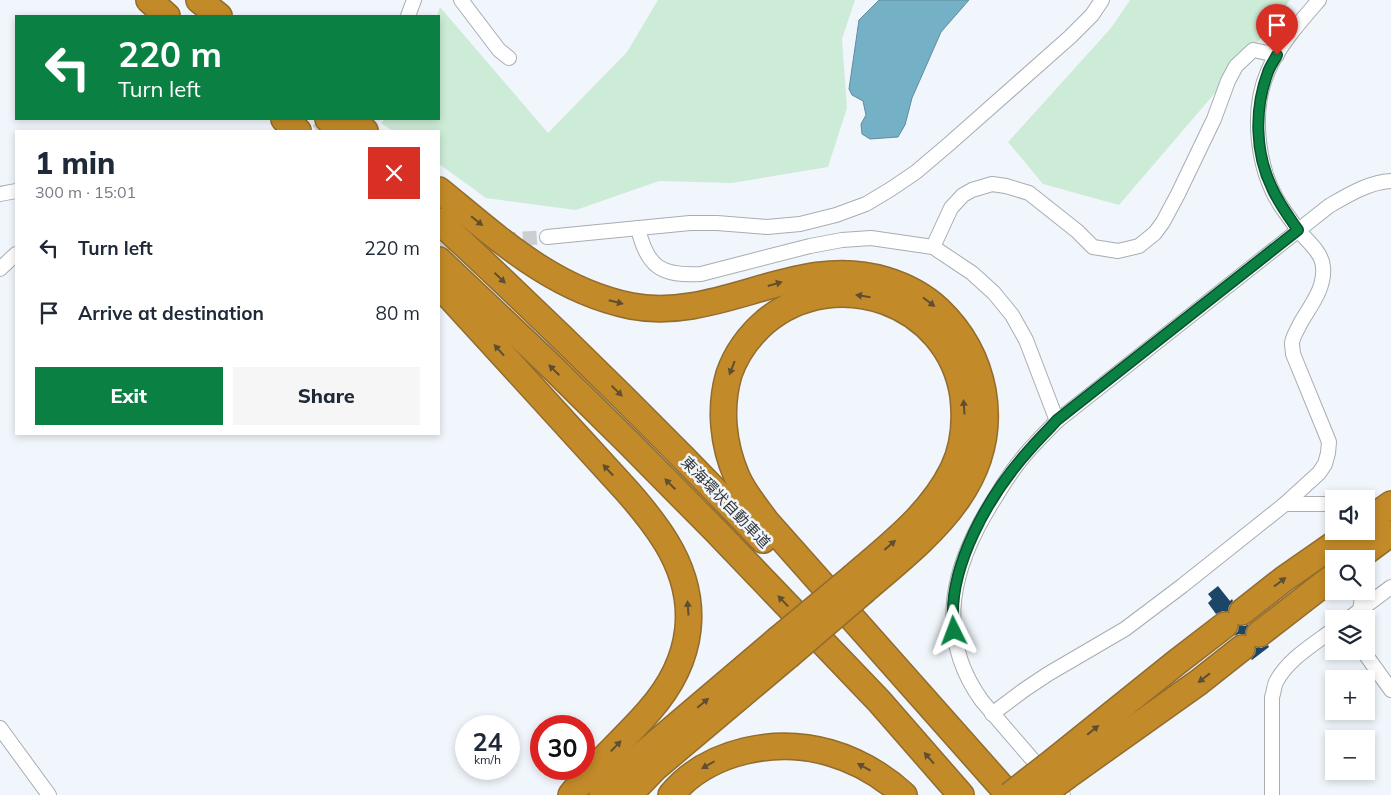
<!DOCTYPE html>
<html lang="en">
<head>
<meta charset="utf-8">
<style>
	:root { --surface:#fff; --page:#f6f6f7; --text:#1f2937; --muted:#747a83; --accent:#0b8043 }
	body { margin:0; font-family:Mulish,"Noto Sans JP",sans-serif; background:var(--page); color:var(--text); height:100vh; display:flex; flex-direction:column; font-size:19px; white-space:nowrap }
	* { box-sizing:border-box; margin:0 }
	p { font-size:16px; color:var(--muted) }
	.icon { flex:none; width:28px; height:28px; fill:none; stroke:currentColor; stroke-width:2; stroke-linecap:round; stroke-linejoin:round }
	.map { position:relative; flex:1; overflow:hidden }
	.side { position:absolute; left:15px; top:130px; width:425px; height:305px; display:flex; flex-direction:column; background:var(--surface); border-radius:0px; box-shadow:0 2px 8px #0003 }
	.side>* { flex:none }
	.banner { position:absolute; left:15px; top:15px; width:425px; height:105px; border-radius:0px; box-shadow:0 2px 8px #0003; background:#0b8043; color:#fff; overflow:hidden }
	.buttons { position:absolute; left:1325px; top:490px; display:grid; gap:10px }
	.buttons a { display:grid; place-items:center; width:50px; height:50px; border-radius:0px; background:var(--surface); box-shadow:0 2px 8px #0003; font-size:25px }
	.speed { position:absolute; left:455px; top:715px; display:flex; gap:10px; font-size:25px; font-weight:700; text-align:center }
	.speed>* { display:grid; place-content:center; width:65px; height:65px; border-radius:50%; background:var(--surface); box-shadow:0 2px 8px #0003; line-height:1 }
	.speed small { font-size:12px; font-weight:400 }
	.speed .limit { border:8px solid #d22; background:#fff; color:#111 }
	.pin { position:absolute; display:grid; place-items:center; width:42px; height:42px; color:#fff; margin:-51px -21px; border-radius:50% 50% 50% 0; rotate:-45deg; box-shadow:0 0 5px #0007 }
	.pin .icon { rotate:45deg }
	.me { position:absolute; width:55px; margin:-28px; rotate:357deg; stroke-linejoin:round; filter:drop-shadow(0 0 4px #0008) }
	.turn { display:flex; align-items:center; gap:18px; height:105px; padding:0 20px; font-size:22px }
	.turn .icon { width:65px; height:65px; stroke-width:2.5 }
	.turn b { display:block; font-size:35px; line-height:42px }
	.round { display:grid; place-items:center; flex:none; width:52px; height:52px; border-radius:0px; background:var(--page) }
	.overview { display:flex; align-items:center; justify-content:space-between; height:85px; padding:0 20px }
	h1 { font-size:30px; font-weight:800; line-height:38px }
	.action { display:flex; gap:10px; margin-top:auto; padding:10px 20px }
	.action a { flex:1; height:58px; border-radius:0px; background:var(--accent); color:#fff; font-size:20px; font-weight:800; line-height:58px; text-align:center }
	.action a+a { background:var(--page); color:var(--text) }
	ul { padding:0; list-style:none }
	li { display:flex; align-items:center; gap:15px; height:65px; padding:0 20px }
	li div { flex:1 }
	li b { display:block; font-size:19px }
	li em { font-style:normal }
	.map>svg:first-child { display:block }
	.green { fill:#cdecd7 }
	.water { fill:#74b1c7; stroke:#608c9c }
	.building { fill:#1c4665 }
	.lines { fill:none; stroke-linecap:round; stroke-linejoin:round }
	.street-tunnel { stroke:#cacfd4; stroke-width:14; stroke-dasharray:14 7; stroke-linecap:butt }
	.street-casing { stroke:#a8adb2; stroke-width:16 }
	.highway-casing { stroke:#916c2e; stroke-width:28 }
	.street { stroke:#fff; stroke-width:14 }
	.highway { stroke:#c38a29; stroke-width:25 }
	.highway-bridge-casing { stroke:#916c2e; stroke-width:28; stroke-linecap:butt }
	.highway-bridge { stroke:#c38a29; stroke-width:25 }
	.oneway { fill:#5e4e33 }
	.route-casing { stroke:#07532c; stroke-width:12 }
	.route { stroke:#0b8043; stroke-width:9 }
	.labels { text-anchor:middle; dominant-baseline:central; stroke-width:5; stroke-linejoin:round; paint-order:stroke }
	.street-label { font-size:15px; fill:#333537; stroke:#f0f6fb }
</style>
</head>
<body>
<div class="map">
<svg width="1391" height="795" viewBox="0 0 1391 795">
	<rect width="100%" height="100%" fill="#f0f6fb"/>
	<!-- green -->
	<g class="green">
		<path d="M 658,0 L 855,0 L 842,39 L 847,108 L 828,167 L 732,183 L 659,181 L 576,210 L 486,198 L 439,164 L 439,131 L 393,131 L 381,123 L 385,119 L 439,119 L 439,16 L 437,16 L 440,7 L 548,133 L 627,52 Z"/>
		<path d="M 1130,0 L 1290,0 L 1251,51 L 1119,205 L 1043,184 L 1008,142 L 1111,28 Z"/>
	</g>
	<!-- water -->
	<path class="water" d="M 879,0 L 969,0 L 941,32 L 912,98 L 905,125 L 898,137 L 870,139 L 862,134 L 861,124 L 866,115 L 863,101 L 852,95 L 849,89 L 859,20 Z"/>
	<!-- building -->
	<g class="building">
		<path d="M 1218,586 L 1230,601 L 1232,599 L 1233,601 L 1229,606 L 1228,611 L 1223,611 L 1216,614 L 1208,603 L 1212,599 L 1208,594 Z"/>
		<path d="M 1249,624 L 1246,629 L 1245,634 L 1239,634 L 1234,636 L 1238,631 L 1239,626 L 1245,626 Z"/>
		<path d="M 1268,645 L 1269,647 L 1252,660 L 1251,659 L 1255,654 L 1256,648 L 1261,648 Z"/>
	</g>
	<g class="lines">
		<!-- street-tunnel -->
		<g class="street-tunnel">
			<path d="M 317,131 L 331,119"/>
			<path d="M 439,244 L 547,237"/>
		</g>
		<defs>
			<g id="street">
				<path d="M 461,0 L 499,50 L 509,58"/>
				<path d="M 408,16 L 414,0"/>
				<path d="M 0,194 L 16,191"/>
				<path d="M 638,228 C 647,268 662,276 701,274 L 810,246 L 842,240 L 871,238 L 933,247 L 972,273 L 994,293 L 1012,315 L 1026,340 L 1057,421"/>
				<path d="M 547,237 L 690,223 L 717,223 L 767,227 L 800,224 L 836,215 L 866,204 L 891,189 L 916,172 L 949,144 L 1070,37 L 1092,15 L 1102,0"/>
				<path d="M 933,247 L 951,208 L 963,195 L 972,190 L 992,184 L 1006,186 L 1029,193 L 1077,231 L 1093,247 L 1118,251 L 1139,246 L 1155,233 L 1163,222 L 1178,194 L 1214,119 L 1228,81 L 1236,66 L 1253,50 L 1277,55"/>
				<path d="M 0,269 L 16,254"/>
				<path d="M 1285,504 L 1334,504"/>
				<path d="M 1360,610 L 1363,591"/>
				<path d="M 1348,619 L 1391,587"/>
				<path d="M 1363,651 L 1391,690"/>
				<path d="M 992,714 L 1024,690 L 1048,674 L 1125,629 L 1182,586 L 1285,504 L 1319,473 L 1325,464 L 1328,453 L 1329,442 L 1325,432 L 1293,354 C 1293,351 1292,347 1292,343 C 1293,335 1298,329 1301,322 C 1311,305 1325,288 1323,267 C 1322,252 1307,241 1298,230 C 1293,223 1288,216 1283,209 C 1257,172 1250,112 1268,71 C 1279,45 1301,21 1319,0"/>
				<path d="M 0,728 L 49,795"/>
				<path d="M 1063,795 L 982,701 C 933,633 953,563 995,498 C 1005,481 1017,463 1031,448 C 1039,439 1048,430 1057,421 L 1329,206 C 1348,195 1369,182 1391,181"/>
				<path d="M 1272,795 L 1272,697 C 1274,692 1274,686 1276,682 C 1288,659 1314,644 1334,629"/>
			</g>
			<g id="highway">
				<path d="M 149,0 L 167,16"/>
				<path d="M 199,0 L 219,16"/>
				<path d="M 284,119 L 298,131"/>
				<path d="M 328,119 L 341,131"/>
				<path d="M 350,119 L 365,131"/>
				<path d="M 439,190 C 499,239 553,290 631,306 C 719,323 797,253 885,280 C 905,286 923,295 939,310 C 962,332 977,359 983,391 C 999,483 927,537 865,590"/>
				<path d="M 439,221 C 550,324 658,430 763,540"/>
				<path d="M 439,260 L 554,369 L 629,443 L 715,530 L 879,701 L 961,795"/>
				<path d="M 439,285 L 627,491 C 641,507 655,524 666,542 C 702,601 694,660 649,711 C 624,740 594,765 571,795"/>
				<path d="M 1366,522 L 1391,504"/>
				<path d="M 1356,559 L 1391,533"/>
				<path d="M 854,576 C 890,545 931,514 953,469 C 964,446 966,421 963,396 C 949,302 836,263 765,322 C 749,336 736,354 729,374 C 719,408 723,445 737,477 C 744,493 756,507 766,521 L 1001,786 L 1008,795"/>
				<path d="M 1242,612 L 1284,579 L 1353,531"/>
				<path d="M 1259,634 L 1334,576"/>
				<path d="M 1055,760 L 1177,662 L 1225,625"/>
				<path d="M 1067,776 L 1199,682 L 1242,648"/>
				<path d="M 602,795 L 623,772 L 643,754 L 777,640"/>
				<path d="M 629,795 L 655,768 L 788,656"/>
				<path d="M 671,795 C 690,772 716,758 745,751 C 803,737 860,755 904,795"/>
			</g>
		</defs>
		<!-- street casing -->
		<use href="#street" class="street-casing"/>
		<!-- highway casing -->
		<use href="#highway" class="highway-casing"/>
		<!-- street -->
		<use href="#street" class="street"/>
		<!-- highway -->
		<use href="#highway" class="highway"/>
		<defs>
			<g id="highway-bridge">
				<path d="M 777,640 L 854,576"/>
				<path d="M 788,656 L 865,590"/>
				<path d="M 1010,795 L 1055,760"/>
				<path d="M 1042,795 L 1067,776"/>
			</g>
		</defs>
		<!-- highway-bridge casing -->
		<use href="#highway-bridge" class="highway-bridge-casing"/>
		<!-- highway-bridge -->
		<use href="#highway-bridge" class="highway-bridge"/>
	</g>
	<!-- one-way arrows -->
	<defs><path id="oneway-solid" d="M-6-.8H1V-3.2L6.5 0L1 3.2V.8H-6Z" transform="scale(1.25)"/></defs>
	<g class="oneway">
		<use href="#oneway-solid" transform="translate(477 221) rotate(39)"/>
		<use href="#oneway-solid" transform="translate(500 278) rotate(44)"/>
		<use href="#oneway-solid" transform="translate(775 284) rotate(-16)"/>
		<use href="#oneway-solid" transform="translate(863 296) rotate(-171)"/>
		<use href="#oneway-solid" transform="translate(616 302) rotate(14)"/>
		<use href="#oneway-solid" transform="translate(929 302) rotate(37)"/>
		<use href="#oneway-solid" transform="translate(499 350) rotate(-132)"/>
		<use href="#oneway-solid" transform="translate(732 368) rotate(111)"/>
		<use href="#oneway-solid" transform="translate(554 370) rotate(-136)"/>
		<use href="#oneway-solid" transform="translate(617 391) rotate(44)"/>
		<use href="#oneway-solid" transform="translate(964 407) rotate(-94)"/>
		<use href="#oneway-solid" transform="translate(608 470) rotate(-133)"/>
		<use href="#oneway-solid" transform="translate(670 484) rotate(-135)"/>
		<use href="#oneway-solid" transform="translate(890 545) rotate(-41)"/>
		<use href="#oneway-solid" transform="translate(1280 582) rotate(-37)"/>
		<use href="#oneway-solid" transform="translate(783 601) rotate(-134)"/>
		<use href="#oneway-solid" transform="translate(688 608) rotate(-94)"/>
		<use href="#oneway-solid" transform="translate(1204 678) rotate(142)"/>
		<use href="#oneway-solid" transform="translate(703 703) rotate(-40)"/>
		<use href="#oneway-solid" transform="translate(1093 730) rotate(-39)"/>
		<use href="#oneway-solid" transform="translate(616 746) rotate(-46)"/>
		<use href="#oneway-solid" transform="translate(929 758) rotate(-131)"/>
		<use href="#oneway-solid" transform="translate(708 765) rotate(150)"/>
		<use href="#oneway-solid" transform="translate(864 767) rotate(-151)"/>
	</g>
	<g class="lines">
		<defs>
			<path id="route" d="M 954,631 C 945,569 990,493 1031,448 C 1039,439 1048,430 1057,420 L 1298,230 C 1289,217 1279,204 1272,188 C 1255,153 1254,109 1268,72 C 1270,66 1274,61 1277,55"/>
		</defs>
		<!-- route casing -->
		<use href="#route" class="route-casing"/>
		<!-- route -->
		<use href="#route" class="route"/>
	</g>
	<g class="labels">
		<!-- street labels -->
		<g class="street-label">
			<text transform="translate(726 502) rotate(46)">東海環状自動車道</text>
		</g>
	</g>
</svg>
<div class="buttons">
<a><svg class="icon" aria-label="sound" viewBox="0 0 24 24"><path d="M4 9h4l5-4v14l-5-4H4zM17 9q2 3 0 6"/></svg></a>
<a><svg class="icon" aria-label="search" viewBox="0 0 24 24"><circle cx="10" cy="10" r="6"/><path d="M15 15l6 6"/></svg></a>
<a><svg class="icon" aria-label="layers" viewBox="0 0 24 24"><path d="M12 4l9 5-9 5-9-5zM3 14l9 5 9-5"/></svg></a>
<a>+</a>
<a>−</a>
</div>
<div class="speed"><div>24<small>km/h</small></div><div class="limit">30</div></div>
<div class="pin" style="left:1277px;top:55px;background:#d93025"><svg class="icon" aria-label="arrive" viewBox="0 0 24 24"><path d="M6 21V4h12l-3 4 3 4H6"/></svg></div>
<svg class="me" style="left:954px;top:631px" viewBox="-20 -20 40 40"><path d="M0-17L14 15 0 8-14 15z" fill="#0b8043" stroke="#fff" stroke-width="4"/></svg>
<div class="banner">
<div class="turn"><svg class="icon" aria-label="left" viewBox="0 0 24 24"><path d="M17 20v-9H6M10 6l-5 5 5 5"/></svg><div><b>220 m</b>Turn left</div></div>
</div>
<section class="side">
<div class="overview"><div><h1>1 min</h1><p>300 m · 15:01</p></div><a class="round" style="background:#d93025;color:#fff"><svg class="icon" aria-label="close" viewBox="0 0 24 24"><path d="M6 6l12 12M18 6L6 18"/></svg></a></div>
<ul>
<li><svg class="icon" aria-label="left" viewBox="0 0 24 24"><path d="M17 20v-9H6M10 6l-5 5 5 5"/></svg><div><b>Turn left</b></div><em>220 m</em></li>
<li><svg class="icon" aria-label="arrive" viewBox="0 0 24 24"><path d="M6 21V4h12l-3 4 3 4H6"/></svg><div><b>Arrive at destination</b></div><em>80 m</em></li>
</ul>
<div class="action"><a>Exit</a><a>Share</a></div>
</section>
</div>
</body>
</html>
